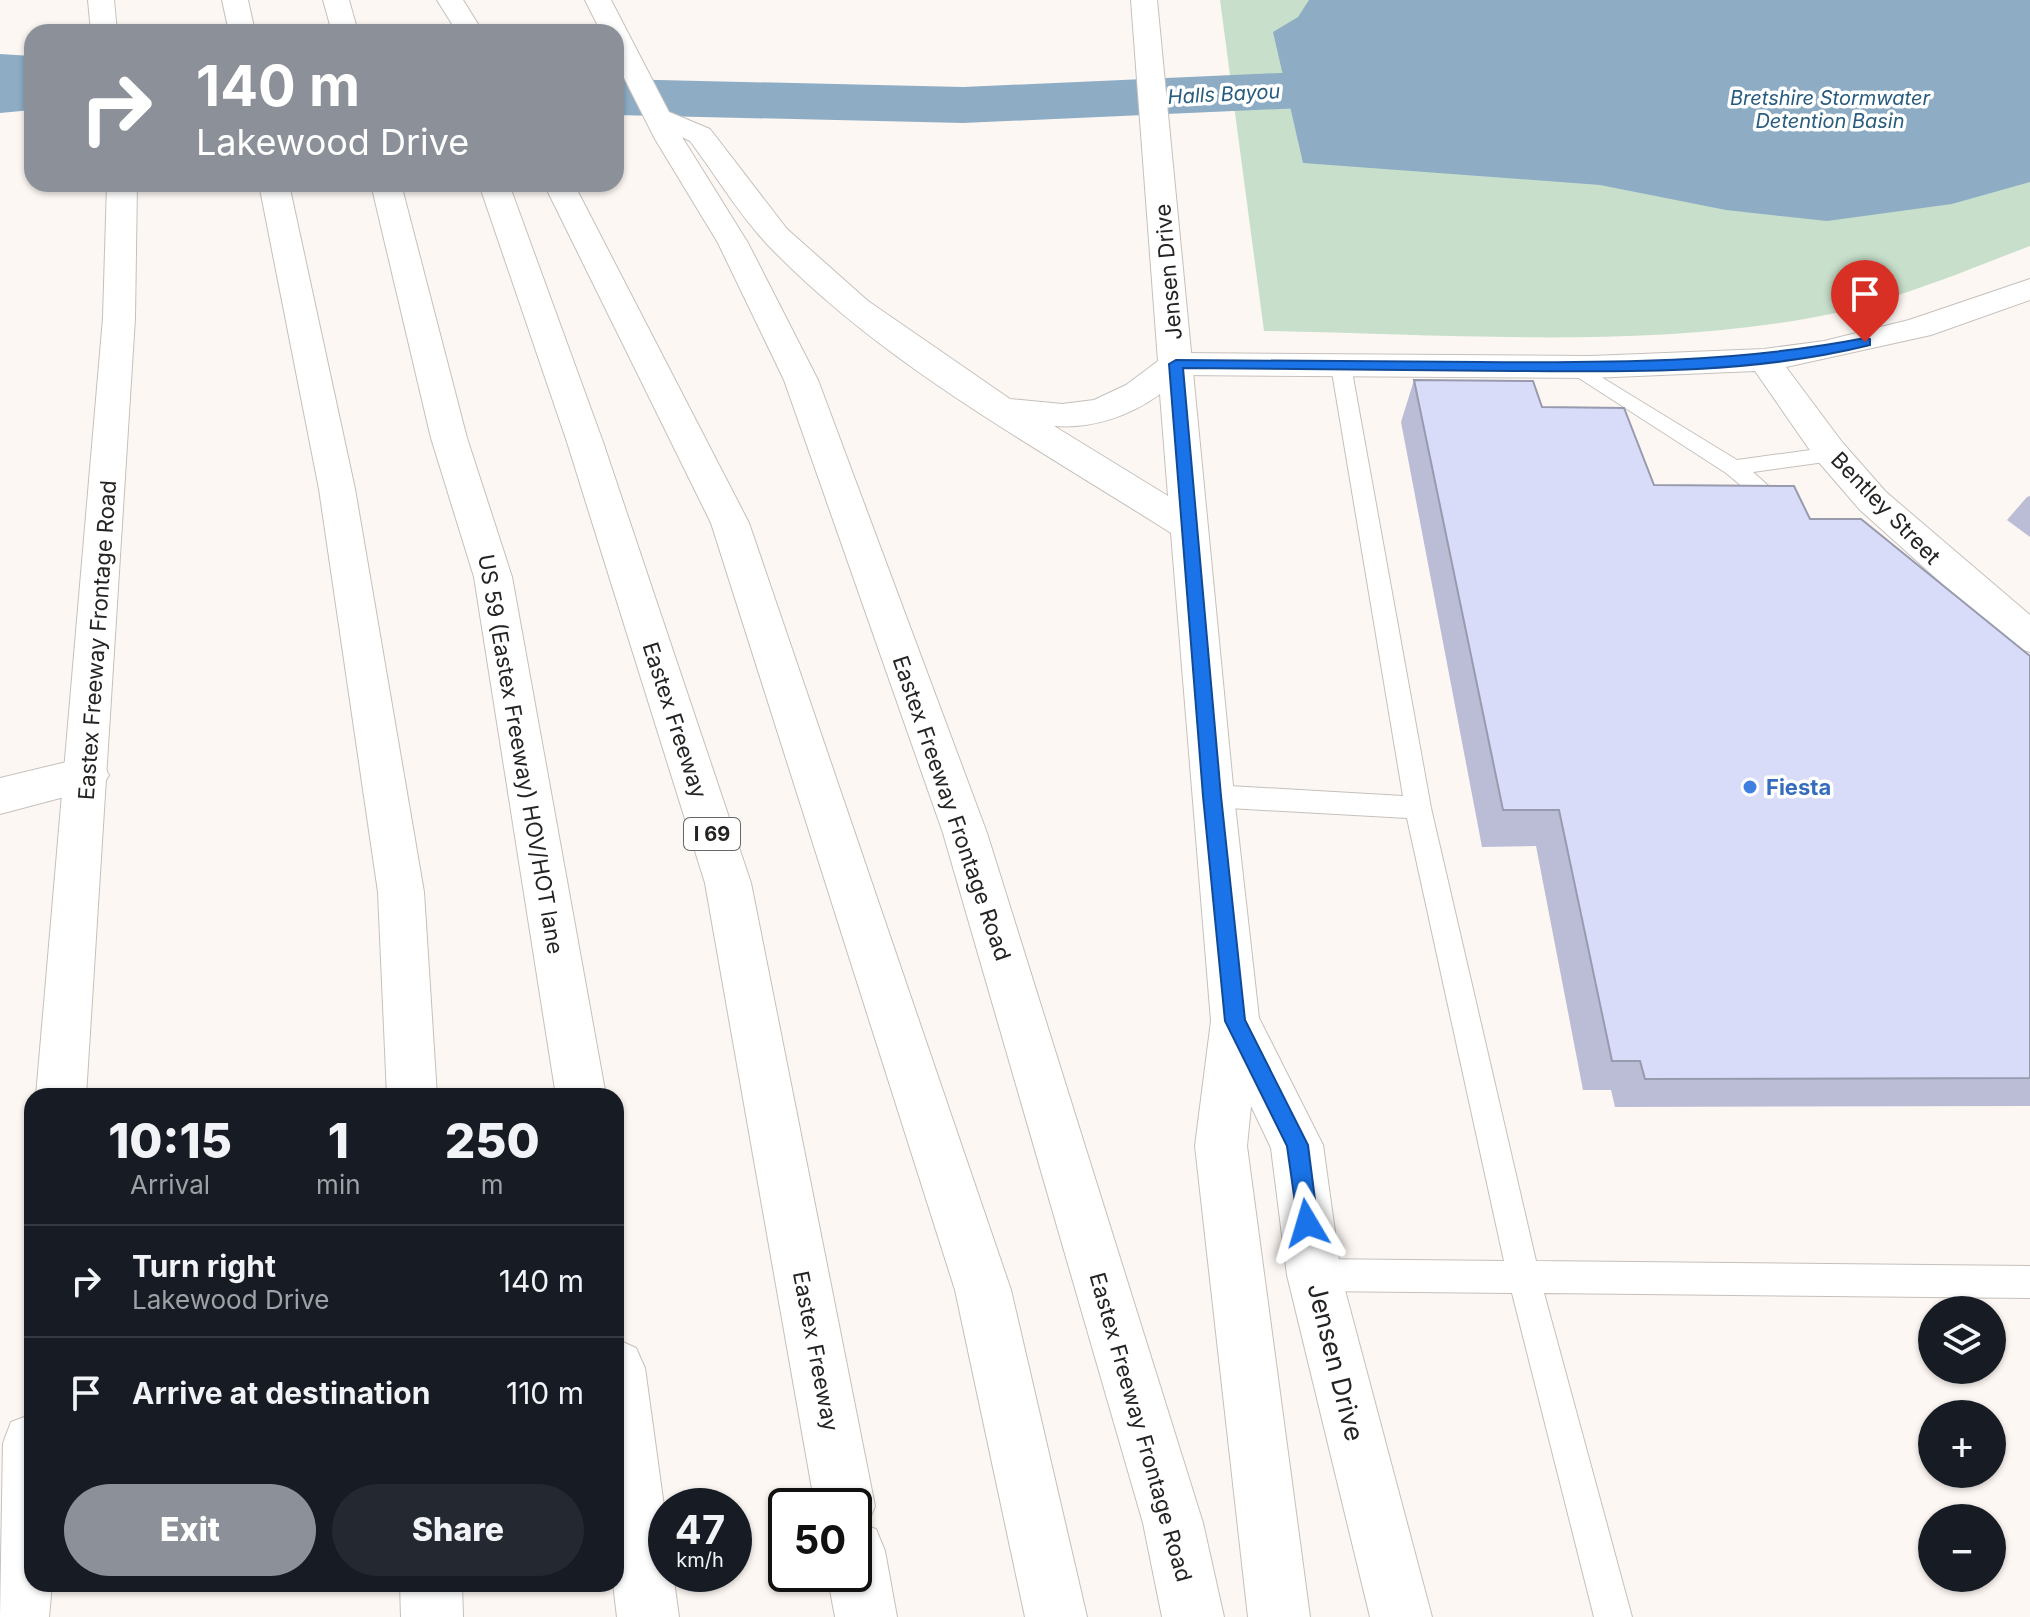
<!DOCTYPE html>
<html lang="en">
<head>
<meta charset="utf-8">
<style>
	:root { --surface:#171b24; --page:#242831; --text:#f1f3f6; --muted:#9ea1a6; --line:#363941; --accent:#8c9099 }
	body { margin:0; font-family:Inter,sans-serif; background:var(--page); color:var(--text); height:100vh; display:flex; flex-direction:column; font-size:30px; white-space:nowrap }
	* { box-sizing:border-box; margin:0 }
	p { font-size:26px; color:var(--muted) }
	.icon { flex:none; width:44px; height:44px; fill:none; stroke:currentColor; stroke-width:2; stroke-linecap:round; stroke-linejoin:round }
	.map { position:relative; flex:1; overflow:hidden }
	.details { position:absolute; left:24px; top:1088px; width:600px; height:504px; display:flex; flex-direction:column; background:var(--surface); border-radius:24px; box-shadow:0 2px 6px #0004 }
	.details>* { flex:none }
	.banner { position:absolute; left:24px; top:24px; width:600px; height:168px; border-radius:24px; box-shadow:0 2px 6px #0004; background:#8c9099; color:#fff; overflow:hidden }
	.tools { position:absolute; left:1918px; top:1296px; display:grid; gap:16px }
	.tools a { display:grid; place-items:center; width:88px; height:88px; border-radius:50%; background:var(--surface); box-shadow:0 2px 6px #0004; font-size:40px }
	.speed { position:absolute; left:648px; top:1488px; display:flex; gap:16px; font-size:40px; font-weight:700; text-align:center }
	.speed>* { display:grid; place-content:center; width:104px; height:104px; border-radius:50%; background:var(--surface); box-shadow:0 2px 6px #0004; line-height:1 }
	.speed small { font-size:20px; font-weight:400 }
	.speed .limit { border:4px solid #111; border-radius:12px; background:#fff; color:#111 }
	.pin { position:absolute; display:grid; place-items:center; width:68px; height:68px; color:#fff; margin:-82px -34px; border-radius:50% 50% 50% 0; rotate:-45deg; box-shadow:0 0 8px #0007 }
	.pin .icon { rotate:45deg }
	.me { position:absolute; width:88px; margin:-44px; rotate:353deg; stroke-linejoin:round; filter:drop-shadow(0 0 6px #0008) }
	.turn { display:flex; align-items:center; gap:28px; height:168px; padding:0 40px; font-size:36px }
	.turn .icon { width:104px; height:104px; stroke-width:2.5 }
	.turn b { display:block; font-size:56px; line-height:68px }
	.eta { display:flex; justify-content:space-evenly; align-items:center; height:136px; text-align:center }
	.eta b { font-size:48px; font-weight:800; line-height:56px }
	.primary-button { display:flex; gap:16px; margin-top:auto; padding:16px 40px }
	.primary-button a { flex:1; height:92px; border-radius:48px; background:var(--accent); color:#fff; font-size:32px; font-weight:800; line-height:92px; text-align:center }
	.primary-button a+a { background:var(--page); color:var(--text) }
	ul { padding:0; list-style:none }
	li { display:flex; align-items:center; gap:24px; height:112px; padding:0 40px; border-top:2px solid var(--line) }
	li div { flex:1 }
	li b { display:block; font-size:30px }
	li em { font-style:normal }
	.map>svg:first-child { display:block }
	.green { fill:#c8e0cb }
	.water { fill:#8eadc5 }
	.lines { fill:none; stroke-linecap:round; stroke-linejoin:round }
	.river { fill:#8eadc5; fill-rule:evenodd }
	.service-casing { stroke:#c6c0bc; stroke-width:2 }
	.minor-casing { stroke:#c6c0bc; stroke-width:2 }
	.secondary-casing { stroke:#c6c0bc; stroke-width:2 }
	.motorway-casing { stroke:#c6c0bc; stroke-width:2 }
	.service { fill:#fff; fill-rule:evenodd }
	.minor { fill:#fff; fill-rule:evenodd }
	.secondary { fill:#fff; fill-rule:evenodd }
	.motorway { fill:#fff; fill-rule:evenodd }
	.wall { fill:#bbbdd6 }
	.building { fill:#d9dcf9; stroke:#989aae; stroke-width:2 }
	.route { fill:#1a73e8; stroke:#114b97; stroke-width:2 }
	.shop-dot { fill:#3f7fe0; stroke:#fff; stroke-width:3 }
	.labels { text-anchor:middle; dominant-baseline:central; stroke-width:7; stroke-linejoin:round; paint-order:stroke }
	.far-water-label { font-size:20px; font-style:italic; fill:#285c7f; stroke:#fff }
	.shield { fill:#fff; stroke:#676664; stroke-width:2 }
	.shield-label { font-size:20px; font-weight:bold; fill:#262422 }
	.street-label { font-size:22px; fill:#262422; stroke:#fff }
	.shop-label { font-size:22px; font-weight:bold; fill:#366cbe; stroke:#fff; text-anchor:start }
	.near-street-label { font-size:26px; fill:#262422; stroke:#fff }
</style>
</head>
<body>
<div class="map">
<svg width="2030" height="1617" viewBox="0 0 2030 1617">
	<rect width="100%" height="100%" fill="#fdf7f3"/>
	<!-- green -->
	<path class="green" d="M 1220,0 L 2030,0 L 2030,246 C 1957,274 1882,306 1805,319 C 1628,349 1443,334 1264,331 Z"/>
	<!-- water -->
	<g class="water">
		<path d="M 1309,0 L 2030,0 L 2030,182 L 1952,204 L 1827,221 L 1726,210 L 1600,185 L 1303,163 L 1273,32 L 1298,17 Z"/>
		<path d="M 0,54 L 32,56 L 32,110 L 0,113 Z"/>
	</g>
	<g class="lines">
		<!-- river -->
		<path class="river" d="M 1421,63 L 1442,68 L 1451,81 L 1442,94 L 1392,104 L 963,123 L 616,115 L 616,79 L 963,87 L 1392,68 Z"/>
		<defs>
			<g id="service">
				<path d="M 1341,360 L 1351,366 L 1431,808 L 1536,1261 L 2030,1266 L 2030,1298 L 1544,1293 L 1632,1617 L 1594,1617 L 1512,1293 L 1314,1291 L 1303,1286 L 1298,1275 L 1303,1264 L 1314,1259 L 1504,1261 L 1407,818 L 1212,807 L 1203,804 L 1199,796 L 1203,788 L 1212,785 L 1403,796 L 1331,366 Z"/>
				<path d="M 1575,361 L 1737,460 L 1832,447 L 1843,454 L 1832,461 L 1753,472 L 1793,508 L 1790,513 L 1774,513 L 1726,473 L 1568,371 L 1565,367 Z"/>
			</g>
			<g id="minor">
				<path d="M 2030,279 L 2030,300 L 1931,335 L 1786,367 L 1842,442 L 1886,492 L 2030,615 L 2030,652 L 2016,648 L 1976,614 L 1860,510 L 1816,459 L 1755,371 L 1591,378 L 1176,375 L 1164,372 L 1159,364 L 1164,356 L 1176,353 L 1591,356 L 1764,349 L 1824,341 L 1909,320 Z"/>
				<path d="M 87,757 L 102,763 L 109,775 L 102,787 L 0,814 L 0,778 Z"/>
			</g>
			<g id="secondary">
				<path d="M 88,0 L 114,0 L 117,32 L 91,32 Z"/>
				<path d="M 585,0 L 611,0 L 669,112 L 710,129 L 787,229 L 868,301 L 1010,399 L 1062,404 L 1094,400 L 1126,385 L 1158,361 L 1131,0 L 1157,0 L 1234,796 L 1259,1018 L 1323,1145 L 1341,1275 L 1432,1617 L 1370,1617 L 1287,1275 L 1271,1148 L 1251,1106 L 1247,1146 L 1310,1617 L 1248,1617 L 1195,1146 L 1211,1021 L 1171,533 C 1033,445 880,363 766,243 C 738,213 715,174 690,141 L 682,137 L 748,243 L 818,380 L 987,833 L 1203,1523 L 1224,1617 L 1162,1617 L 1143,1523 L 943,833 L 784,380 L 718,243 L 655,139 L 616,62 L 616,32 L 601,32 ZM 1160,394 L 1168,496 L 1054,426 C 1092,429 1130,416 1160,394 Z"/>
				<path d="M 107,184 L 137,184 L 135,318 L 86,1096 L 36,1096 L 103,318 Z"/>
				<path d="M 32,1414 L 32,1584 L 52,1584 L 49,1617 L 0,1617 L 3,1443 L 11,1422 Z"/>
			</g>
			<g id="motorway">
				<path d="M 222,0 L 248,0 L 255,32 L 229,32 Z"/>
				<path d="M 323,0 L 349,0 L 358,32 L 332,32 Z"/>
				<path d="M 437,0 L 463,0 L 483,32 L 457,32 Z"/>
				<path d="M 259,184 L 289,184 L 355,489 L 424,892 L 437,1096 L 387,1096 L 378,892 L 319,489 Z"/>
				<path d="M 371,184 L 401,184 L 467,438 L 512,577 L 606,1096 L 556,1096 L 474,577 L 431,438 Z"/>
				<path d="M 479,184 L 509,184 L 603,442 L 751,883 L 875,1506 L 867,1526 L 876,1529 L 885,1551 L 897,1617 L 835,1617 L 827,1574 L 854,1574 L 854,1506 L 815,1506 L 705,883 L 567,442 Z"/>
				<path d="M 544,184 L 574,184 L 749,523 L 1011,1290 L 1087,1617 L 1025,1617 L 955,1290 L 711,523 Z"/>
				<path d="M 616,1339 L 636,1348 L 645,1368 L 666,1521 L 666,1574 L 673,1574 L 679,1617 L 617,1617 L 613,1584 L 616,1584 Z"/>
				<path d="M 400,1584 L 462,1584 L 463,1617 L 401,1617 Z"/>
			</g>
		</defs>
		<!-- service casing -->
		<use href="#service" class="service-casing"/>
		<!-- minor casing -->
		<use href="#minor" class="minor-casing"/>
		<!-- secondary casing -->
		<use href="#secondary" class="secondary-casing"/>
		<!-- motorway casing -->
		<use href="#motorway" class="motorway-casing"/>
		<!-- service -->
		<use href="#service" class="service"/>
		<!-- minor -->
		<use href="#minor" class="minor"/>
		<!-- secondary -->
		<use href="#secondary" class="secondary"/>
		<!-- motorway -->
		<use href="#motorway" class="motorway"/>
	</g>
	<!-- wall -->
	<g class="wall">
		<path d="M 1414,380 L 1542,407 L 1654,485 L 1810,519 L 2030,656 L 2030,1106 L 1615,1107 L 1611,1090 L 1583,1090 L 1536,846 L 1482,847 L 1401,422 Z"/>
		<path d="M 2030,496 L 2030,537 L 2007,520 L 2027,497 Z"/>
	</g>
	<!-- building -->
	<path class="building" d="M 1414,380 L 1533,381 L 1542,407 L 1624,408 L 1654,485 L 1794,486 L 1810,519 L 1861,519 L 2030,656 L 2030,1078 L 1645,1079 L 1640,1061 L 1612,1061 L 1559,810 L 1503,810 Z"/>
	<!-- route -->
	<path class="route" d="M 1865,338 L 1870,339 L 1870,345 C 1754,374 1631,372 1512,371 C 1403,370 1293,369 1183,368 L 1221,796 L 1245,1020 L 1308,1145 L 1318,1223 L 1315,1231 L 1307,1234 L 1299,1231 L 1287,1146 L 1225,1021 L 1203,796 L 1169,364 L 1176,360 C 1277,360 1378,361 1479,362 C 1609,363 1737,363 1865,338 Z"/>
	<!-- markers -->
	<circle class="shop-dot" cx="1750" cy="787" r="8"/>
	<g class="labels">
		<!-- far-water labels -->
		<g class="far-water-label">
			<text transform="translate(1224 94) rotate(-3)">Halls Bayou</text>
			<text x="1830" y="98">Bretshire Stormwater<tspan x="1830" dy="23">Detention Basin</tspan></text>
		</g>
		<!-- shield labels -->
		<rect class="shield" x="684" y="818" width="56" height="32" rx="6"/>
		<g class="shield-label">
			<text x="712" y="834">I 69</text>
		</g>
		<!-- street labels -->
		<g class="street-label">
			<text transform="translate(1168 272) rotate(-95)">Jensen Drive</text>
			<text transform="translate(1886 508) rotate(46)">Bentley Street</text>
			<text transform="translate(97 640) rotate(-86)">Eastex Freeway Frontage Road</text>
			<text transform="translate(675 720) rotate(72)">Eastex Freeway</text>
			<text transform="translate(521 754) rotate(80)">US 59 (Eastex Freeway) HOV/HOT lane</text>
			<text transform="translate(952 808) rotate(71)">Eastex Freeway Frontage Road</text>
			<text transform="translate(816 1351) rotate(79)">Eastex Freeway</text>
			<text transform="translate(1141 1427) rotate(74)">Eastex Freeway Frontage Road</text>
		</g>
		<!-- shop labels -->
		<g class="shop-label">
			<text x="1766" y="787">Fiesta</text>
		</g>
		<!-- near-street labels -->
		<g class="near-street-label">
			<text transform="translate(1336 1362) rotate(76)">Jensen Drive</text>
		</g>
	</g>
</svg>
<div class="tools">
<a><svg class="icon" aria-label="layers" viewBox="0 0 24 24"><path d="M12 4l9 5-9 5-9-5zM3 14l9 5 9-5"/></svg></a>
<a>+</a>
<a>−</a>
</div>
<div class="speed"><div>47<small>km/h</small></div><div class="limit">50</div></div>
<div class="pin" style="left:1865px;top:342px;background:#d93025"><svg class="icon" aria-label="arrive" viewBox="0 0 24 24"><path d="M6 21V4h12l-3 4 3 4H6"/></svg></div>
<svg class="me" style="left:1307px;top:1223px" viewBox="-20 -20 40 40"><path d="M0-17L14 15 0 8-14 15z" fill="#1a73e8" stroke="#fff" stroke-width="4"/></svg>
<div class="banner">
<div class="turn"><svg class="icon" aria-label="right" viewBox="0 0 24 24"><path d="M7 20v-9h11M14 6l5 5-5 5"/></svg><div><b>140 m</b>Lakewood Drive</div></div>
</div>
<section class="details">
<div class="eta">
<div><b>10:15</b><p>Arrival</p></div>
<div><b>1</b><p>min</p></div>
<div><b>250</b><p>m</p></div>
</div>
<ul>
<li><svg class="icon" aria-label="right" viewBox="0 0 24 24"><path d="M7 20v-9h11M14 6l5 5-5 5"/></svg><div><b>Turn right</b><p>Lakewood Drive</p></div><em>140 m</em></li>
<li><svg class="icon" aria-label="arrive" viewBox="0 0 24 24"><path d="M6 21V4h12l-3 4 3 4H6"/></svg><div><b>Arrive at destination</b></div><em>110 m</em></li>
</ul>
<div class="primary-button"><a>Exit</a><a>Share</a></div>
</section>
</div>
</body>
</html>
